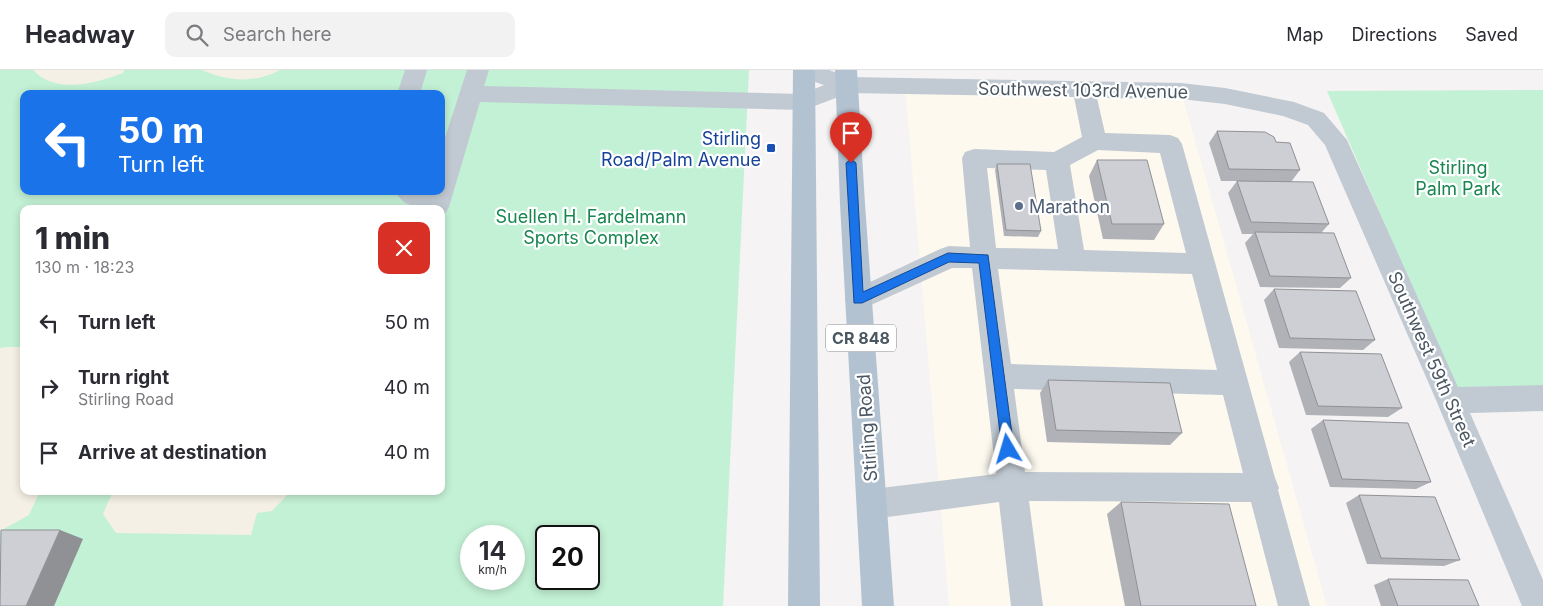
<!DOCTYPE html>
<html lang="en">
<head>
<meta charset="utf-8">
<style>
	:root { --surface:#fff; --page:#f2f2f3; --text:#2b2b33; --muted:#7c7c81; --line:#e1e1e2 }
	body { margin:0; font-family:Inter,sans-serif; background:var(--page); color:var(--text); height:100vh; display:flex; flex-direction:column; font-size:19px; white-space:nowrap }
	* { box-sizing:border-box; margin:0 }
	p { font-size:16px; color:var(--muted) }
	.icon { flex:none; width:28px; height:28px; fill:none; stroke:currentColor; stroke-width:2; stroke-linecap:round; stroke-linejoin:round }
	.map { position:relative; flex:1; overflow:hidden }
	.details { position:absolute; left:20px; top:135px; width:425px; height:290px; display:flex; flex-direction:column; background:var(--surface); border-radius:10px; box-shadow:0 2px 8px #0003 }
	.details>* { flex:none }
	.hud { position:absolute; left:20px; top:20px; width:425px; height:105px; border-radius:10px; box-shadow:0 2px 8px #0003; background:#1a73e8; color:#fff; overflow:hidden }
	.speed { position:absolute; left:460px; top:455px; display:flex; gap:10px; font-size:25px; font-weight:700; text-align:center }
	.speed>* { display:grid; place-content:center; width:65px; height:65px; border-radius:50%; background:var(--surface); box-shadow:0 2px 8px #0003; line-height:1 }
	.speed small { font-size:12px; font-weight:400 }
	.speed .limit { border:2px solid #111; border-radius:8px; background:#fff; color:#111 }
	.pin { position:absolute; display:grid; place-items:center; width:42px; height:42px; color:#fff; margin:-51px -21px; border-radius:50% 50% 50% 0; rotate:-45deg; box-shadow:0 0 5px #0007 }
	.pin .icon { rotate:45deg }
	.me { position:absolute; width:55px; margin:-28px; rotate:353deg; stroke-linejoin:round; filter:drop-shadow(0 0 4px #0008) }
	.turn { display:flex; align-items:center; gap:18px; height:105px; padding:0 15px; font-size:22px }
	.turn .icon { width:65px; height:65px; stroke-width:2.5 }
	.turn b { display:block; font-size:35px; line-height:42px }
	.round { display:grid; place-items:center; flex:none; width:52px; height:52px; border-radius:10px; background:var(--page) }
	.overview { display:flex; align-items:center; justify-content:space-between; height:85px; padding:0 15px }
	h1 { font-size:30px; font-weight:800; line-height:38px }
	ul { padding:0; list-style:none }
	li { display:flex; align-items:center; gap:15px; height:65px; padding:0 15px }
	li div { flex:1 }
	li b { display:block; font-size:19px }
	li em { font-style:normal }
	header { display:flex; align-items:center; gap:30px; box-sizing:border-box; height:70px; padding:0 25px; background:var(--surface); border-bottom:1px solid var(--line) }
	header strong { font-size:24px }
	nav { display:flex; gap:28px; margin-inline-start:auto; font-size:18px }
	.search { width:350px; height:45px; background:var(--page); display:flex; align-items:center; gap:12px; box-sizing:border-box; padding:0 18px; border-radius:10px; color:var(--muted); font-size:19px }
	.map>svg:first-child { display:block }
	.commercial { fill:#fdf9ef }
	.green { fill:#c3f1d5; fill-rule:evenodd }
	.sand { fill:#f5f0e5 }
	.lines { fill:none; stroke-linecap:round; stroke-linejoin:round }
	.minor { fill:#c1cad2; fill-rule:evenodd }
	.major { fill:#b3c2d1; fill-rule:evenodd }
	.wall { fill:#b0b2b7 }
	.shaded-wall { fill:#909195 }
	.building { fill:#cdcfd5; stroke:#909195 }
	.route { fill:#1a73e8; stroke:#114b97 }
	.transit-dot { fill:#1a4fb4; stroke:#fff; stroke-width:2 }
	.service-dot { fill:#5c6f8a; stroke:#fff; stroke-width:2 }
	.labels { text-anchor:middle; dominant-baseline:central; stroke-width:4.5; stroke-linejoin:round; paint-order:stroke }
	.shield { fill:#fff; stroke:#808990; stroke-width:1 }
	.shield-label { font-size:16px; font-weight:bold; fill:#4a5661 }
	.street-label { font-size:18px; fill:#4a5661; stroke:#fff }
	.transit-label { font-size:18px; fill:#164399; stroke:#fff; text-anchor:end }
	.park-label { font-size:18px; fill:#17864f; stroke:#fff }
	.service-label { font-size:18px; fill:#4e5e75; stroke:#fff; text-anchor:start }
</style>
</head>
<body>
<header>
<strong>Headway</strong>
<div class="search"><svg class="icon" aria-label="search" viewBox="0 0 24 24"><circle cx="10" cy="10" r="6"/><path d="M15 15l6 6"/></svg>Search here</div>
<nav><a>Map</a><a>Directions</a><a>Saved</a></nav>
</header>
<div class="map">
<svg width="1543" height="536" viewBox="0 0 1543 536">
	<rect width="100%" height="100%" fill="#f5f3f3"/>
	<!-- commercial -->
	<path class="commercial" d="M 905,16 L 1181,21 L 1327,536 L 949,536 Z"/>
	<!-- green -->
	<g class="green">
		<path d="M 0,0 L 749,0 L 723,536 L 0,536 ZM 24,24 L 441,24 L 441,121 L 24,121 ZM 24,139 L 441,139 L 441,421 L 24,421 ZM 471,466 L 514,466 L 514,509 L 471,509 ZM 546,466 L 589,466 L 589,509 L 546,509 Z"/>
		<path d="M 1543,20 L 1543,328 L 1461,330 L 1327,21 Z"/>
	</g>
	<!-- sand -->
	<g class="sand">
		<path d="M 33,0 L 124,0 L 123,3 C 96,13 56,25 33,0 Z"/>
		<path d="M 202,0 L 280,0 C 254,14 227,11 202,0 Z"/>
		<path d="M 7,277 L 24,277 L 24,421 L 40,421 L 29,445 L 0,461 L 0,278 Z"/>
		<path d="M 113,421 L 291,421 L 272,441 L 257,443 L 251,465 L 116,463 L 103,444 Z"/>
	</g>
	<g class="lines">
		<!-- minor -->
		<g class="minor">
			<path d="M 405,0 L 427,0 L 420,24 L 397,24 Z"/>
			<path d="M 467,0 L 489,0 L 484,16 L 802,24 L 824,15 L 797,6 L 794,0 L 829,0 L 848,7 L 1181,13 L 1225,18 L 1294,32 L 1324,43 L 1347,70 L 1458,317 L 1543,315 L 1543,341 L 1470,343 L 1543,510 L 1543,536 L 1522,536 L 1436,330 L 1325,75 L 1308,55 L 1283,46 L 1225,34 L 1181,29 L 1097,28 L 1105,63 L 1170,65 L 1178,68 L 1182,74 L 1275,408 L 1279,418 L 1278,420 L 1310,536 L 1278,536 L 1251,432 L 1029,431 L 1043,536 L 1011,536 L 999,432 L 873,449 L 862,444 L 858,434 L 862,424 L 873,419 L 996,404 L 972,198 L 952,198 L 858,241 L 849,238 L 845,230 L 849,222 L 940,179 L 949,176 L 970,177 L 962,88 L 965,82 L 974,79 L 1054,82 L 1082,67 L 1074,27 L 849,23 L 804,40 L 480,32 L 449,137 L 445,144 L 441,145 L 441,139 C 424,139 404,139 395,121 L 441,121 L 441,80 ZM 1098,80 L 1160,83 L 1186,183 L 1084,180 L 1070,95 ZM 987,98 L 1046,100 L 1058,179 L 996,178 ZM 998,199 L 1192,204 L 1217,300 L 1011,294 ZM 1014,319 L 1223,325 L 1243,403 L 1025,402 Z"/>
		</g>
		<!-- major -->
		<g class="major">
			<path d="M 793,0 L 815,0 L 820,536 L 788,536 Z"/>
			<path d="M 835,0 L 857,0 L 865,134 L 894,536 L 862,536 L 840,134 Z"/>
		</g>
	</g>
	<!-- wall -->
	<g class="wall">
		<path d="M 1217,61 L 1276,72 L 1300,100 L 1291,112 L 1329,154 L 1321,163 L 1351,208 L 1340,218 L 1260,217 L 1245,173 L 1253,164 L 1242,164 L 1228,123 L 1237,111 L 1221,111 L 1209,73 Z"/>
		<path d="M 1097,90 L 1164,154 L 1154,170 L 1103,169 L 1089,106 Z"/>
		<path d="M 997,94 L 1041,161 L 1038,167 L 1004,166 L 995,100 Z"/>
		<path d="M 1274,219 L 1375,270 L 1363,280 L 1279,278 L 1264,230 Z"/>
		<path d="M 1300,282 L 1402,338 L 1388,347 L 1306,345 L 1289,292 Z"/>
		<path d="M 1048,310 L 1182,363 L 1170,375 L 1047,372 L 1040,323 Z"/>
		<path d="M 1323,350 L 1431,412 L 1416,419 L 1330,417 L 1311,359 Z"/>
		<path d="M 1359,425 L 1460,490 L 1444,496 L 1367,494 L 1346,433 Z"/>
		<path d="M 1121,432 L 1256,536 L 1125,536 L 1107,444 Z"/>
		<path d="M 1388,509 L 1479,536 L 1381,536 L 1374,515 Z"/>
	</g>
	<!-- shaded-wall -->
	<path class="shaded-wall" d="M 60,460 L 83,469 L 54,536 L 26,536 Z"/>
	<!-- building -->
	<g class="building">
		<path d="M 1217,61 L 1265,62 L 1274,67 L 1276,72 L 1290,73 L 1300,100 L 1229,99 Z"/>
		<path d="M 1097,90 L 1147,90 L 1164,154 L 1112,154 Z"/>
		<path d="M 997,94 L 1030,94 L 1041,161 L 1006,160 Z"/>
		<path d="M 1237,111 L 1313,112 L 1329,154 L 1251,152 Z"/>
		<path d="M 1255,162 L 1334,163 L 1351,208 L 1270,206 Z"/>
		<path d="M 1274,219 L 1356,221 L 1375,270 L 1290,268 Z"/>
		<path d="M 1300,282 L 1381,284 L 1402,338 L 1318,336 Z"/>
		<path d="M 1048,310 L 1170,313 L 1182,363 L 1056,360 Z"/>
		<path d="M 1323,350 L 1408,353 L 1431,412 L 1342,409 Z"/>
		<path d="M 1359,425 L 1435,427 L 1460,490 L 1381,488 Z"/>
		<path d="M 1121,432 L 1229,434 L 1256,536 L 1141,536 Z"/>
		<path d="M 1,460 L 60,460 L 26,536 L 0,536 Z"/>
		<path d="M 1388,509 L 1468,510 L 1479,536 L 1398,536 Z"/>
	</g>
	<!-- route -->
	<path class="route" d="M 851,89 L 856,93 L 863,222 L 948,183 L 988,185 L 1014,379 L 1012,383 L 1008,385 L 1003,383 L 1002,379 L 979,193 L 949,192 L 862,233 L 854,233 L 846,93 Z"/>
	<!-- markers -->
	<rect class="transit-dot" x="766" y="73" width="10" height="10" rx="2.5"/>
	<circle class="service-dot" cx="1019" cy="136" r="5"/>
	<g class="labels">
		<!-- shield labels -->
		<rect class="shield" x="826" y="254.5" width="70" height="27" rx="4"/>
		<g class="shield-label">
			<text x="861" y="268">CR 848</text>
		</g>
		<!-- street labels -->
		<g class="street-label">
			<text transform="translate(1083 20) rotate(1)">Southwest 103rd Avenue</text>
			<text transform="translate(1432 289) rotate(66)">Southwest 59th Street</text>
			<text transform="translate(867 358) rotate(-94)">Stirling Road</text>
		</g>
		<!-- transit labels -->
		<g class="transit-label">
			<text x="761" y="68">Stirling<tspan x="761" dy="21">Road/Palm Avenue</tspan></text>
		</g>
		<!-- park labels -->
		<g class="park-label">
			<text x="1458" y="97">Stirling<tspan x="1458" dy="21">Palm Park</tspan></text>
			<text x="591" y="146">Suellen H. Fardelmann<tspan x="591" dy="21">Sports Complex</tspan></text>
		</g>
		<!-- service labels -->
		<g class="service-label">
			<text x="1029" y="136">Marathon</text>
		</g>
	</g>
</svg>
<div class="speed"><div>14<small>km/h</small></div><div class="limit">20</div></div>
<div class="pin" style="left:851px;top:93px;background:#d93025"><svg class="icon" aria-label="arrive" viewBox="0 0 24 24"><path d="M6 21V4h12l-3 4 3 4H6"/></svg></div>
<svg class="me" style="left:1008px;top:379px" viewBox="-20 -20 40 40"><path d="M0-17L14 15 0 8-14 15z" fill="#1a73e8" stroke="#fff" stroke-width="4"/></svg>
<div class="hud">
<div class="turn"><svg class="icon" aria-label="left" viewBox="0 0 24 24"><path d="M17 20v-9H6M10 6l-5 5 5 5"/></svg><div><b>50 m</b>Turn left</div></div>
</div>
<section class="details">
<div class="overview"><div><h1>1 min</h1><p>130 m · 18:23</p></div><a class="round" style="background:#d93025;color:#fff"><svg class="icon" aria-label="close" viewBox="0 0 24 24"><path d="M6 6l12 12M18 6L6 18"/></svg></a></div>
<ul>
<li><svg class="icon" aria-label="left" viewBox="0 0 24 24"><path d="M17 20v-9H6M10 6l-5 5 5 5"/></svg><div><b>Turn left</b></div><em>50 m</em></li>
<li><svg class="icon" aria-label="right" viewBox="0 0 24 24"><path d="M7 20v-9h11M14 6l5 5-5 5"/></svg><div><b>Turn right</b><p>Stirling Road</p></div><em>40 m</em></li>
<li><svg class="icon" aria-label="arrive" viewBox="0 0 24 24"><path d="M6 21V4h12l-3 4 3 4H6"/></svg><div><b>Arrive at destination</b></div><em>40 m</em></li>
</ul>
</section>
</div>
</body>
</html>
